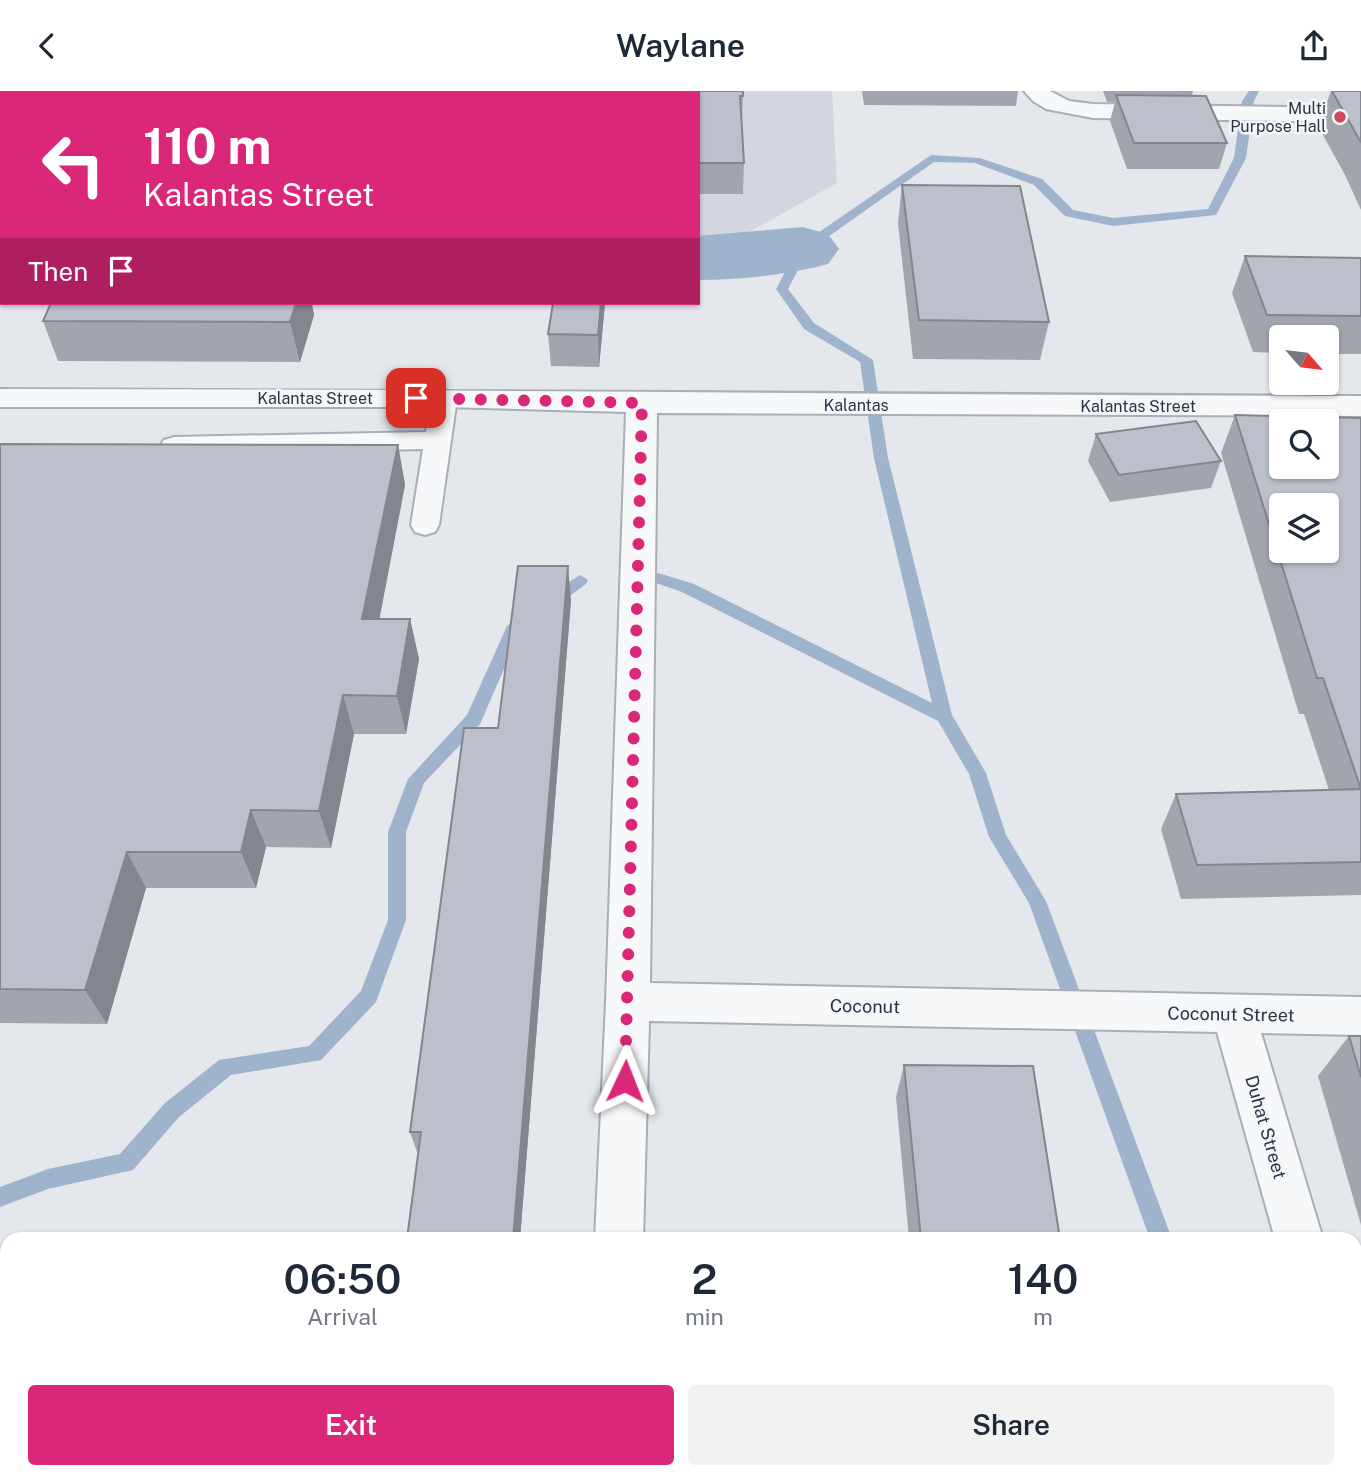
<!DOCTYPE html>
<html lang="en">
<head>
<meta charset="utf-8">
<style>
	:root { --surface:#fff; --page:#f2f2f3; --text:#1f2937; --muted:#747a83; --accent:#db2777 }
	body { margin:0; font-family:"Public Sans",sans-serif; background:var(--page); color:var(--text); height:100vh; display:flex; flex-direction:column; font-size:26px; white-space:nowrap }
	* { box-sizing:border-box; margin:0 }
	p { font-size:23px; color:var(--muted) }
	.icon { flex:none; width:38px; height:38px; fill:none; stroke:currentColor; stroke-width:2; stroke-linecap:round; stroke-linejoin:round }
	.map { position:relative; flex:1; overflow:hidden }
	.side { position:absolute; left:0px; top:1141px; width:1362px; height:247px; display:flex; flex-direction:column; background:var(--surface); border-radius:21px 21px 0 0; box-shadow:0 2px 5px #0004 }
	.side>* { flex:none }
	.top-card { position:absolute; left:0px; top:0px; width:700px; height:214px; box-shadow:0 2px 5px #0004; background:#db2777; color:#fff; overflow:hidden }
	.needle { width:46px; rotate:118deg }
	.fabs { position:absolute; left:1269px; top:234px; display:grid; gap:14px }
	.fabs a { display:grid; place-items:center; width:70px; height:70px; border-radius:7px; background:var(--surface); box-shadow:0 2px 5px #0004; font-size:35px }
	.pin { position:absolute; display:grid; place-items:center; width:60px; height:60px; color:#fff; margin:-30px; border-radius:14px; box-shadow:0 4px 10px #0006 }
	.me { position:absolute; width:77px; margin:-38px; rotate:2deg; stroke-linejoin:round; filter:drop-shadow(0 0 5px #0008) }
	.turn { display:flex; align-items:center; gap:24px; height:147px; padding:0 28px; font-size:32px }
	.turn .icon { width:91px; height:91px; stroke-width:2.5 }
	.turn b { display:block; font-size:49px; line-height:60px }
	.then { display:flex; align-items:center; height:66px; padding:0 28px; background:#0003; gap:14px; font-size:26px }
	.eta { display:flex; justify-content:space-evenly; align-items:center; height:119px; text-align:center }
	.eta b { font-size:42px; font-weight:600; line-height:49px }
	.primary-button { display:flex; gap:14px; margin-top:auto; padding:14px 28px }
	.primary-button a { flex:1; height:80px; border-radius:7px; background:var(--accent); color:#fff; font-size:28px; font-weight:600; line-height:80px; text-align:center }
	.primary-button a+a { background:var(--page); color:var(--text) }
	header { display:flex; justify-content:space-between; align-items:center; height:91px; padding:0 28px; background:var(--surface); font-size:32px; font-weight:600 }
	.map>svg:first-child { display:block }
	.built { fill:#d2d6de }
	.lines { fill:none; stroke-linecap:round; stroke-linejoin:round }
	.stream { fill:#9fb4cc; fill-rule:evenodd }
	.river { fill:#9fb4cc; fill-rule:evenodd }
	.service-casing { stroke:#a9aeb7; stroke-width:4 }
	.minor-casing { stroke:#a9aeb7; stroke-width:4 }
	.service { fill:#f7f8fa; fill-rule:evenodd }
	.minor { fill:#f7f8fa; fill-rule:evenodd }
	.wall { fill:#a1a5ae }
	.shaded-wall { fill:#83868d }
	.building { fill:#bbc0ca; stroke:#83868d; stroke-width:2; fill-rule:evenodd }
	.route { stroke:#db2777; stroke-width:12; stroke-dasharray:0 21.6 }
	.poi-dot { fill:#d1495b; stroke:#f4f6f9; stroke-width:2.5 }
	.labels { text-anchor:middle; dominant-baseline:central; stroke-width:5; stroke-linejoin:round; paint-order:stroke }
	.far-poi-label { font-size:16px; fill:#2b3445; stroke:#f4f6f9; text-anchor:end }
	.far-street-label { font-size:16px; fill:#2b3445; stroke:#f4f6f9 }
	.street-label { font-size:18px; fill:#2b3445; stroke:#f4f6f9 }
</style>
</head>
<body>
<header><svg class="icon" aria-label="back" viewBox="0 0 24 24"><path d="M15 5l-7 7 7 7"/></svg>Waylane<svg class="icon" aria-label="share" viewBox="0 0 24 24"><path d="M12 15V3M7 8l5-5 5 5M5 13v7h14v-7"/></svg></header>
<div class="map">
<svg width="1361" height="1387" viewBox="0 0 1361 1387">
	<rect width="100%" height="100%" fill="#e4e7ec"/>
	<!-- built -->
	<path class="built" d="M 0,0 L 832,0 L 837,92 L 728,153 L 698,153 L 698,2 L 2,2 L 0,154 Z"/>
	<g class="lines">
		<!-- stream -->
		<g class="stream">
			<path d="M 1249,0 L 1259,0 L 1254,10 L 1246,67 L 1216,124 L 1113,135 L 1065,125 L 1034,94 L 975,72 L 934,71 L 808,160 L 788,198 L 814,232 L 873,269 L 888,367 L 952,624 L 986,682 L 1006,744 L 1046,810 L 1172,1148 L 1150,1148 L 1029,812 L 989,746 L 969,683 L 938,630 L 682,501 L 653,491 L 650,487 L 658,482 L 694,493 L 932,612 L 874,367 L 860,271 L 804,238 L 776,198 L 799,155 L 931,64 L 980,67 L 1042,88 L 1073,119 L 1113,127 L 1208,118 L 1234,67 L 1242,10 Z"/>
			<path d="M 580,484 L 588,489 L 586,493 L 556,515 L 544,515 L 542,511 L 544,507 Z"/>
			<path d="M 521,525 L 529,531 L 521,539 L 480,633 L 424,692 L 406,741 L 406,829 L 376,911 L 321,969 L 231,984 L 179,1026 L 133,1079 L 48,1098 L 0,1116 L 0,1096 L 48,1078 L 120,1063 L 165,1012 L 219,969 L 309,955 L 361,900 L 388,829 L 388,741 L 408,688 L 467,624 L 507,535 Z"/>
			<path d="M 1243,1381 L 1267,1381 L 1270,1387 L 1245,1387 Z"/>
		</g>
		<!-- river -->
		<g class="river">
			<path d="M 803,136 L 828,143 L 839,158 L 828,173 C 786,184 742,189 698,189 L 698,145 Z"/>
			<rect x="0" y="147" width="2" height="44"/>
		</g>
		<defs>
			<g id="service">
				<rect x="412" y="0" width="20" height="2"/>
				<rect x="0" y="117" width="2" height="14"/>
				<path d="M 444,299 L 453,301 L 457,307 L 439,434 L 435,441 L 425,444 L 415,441 L 411,434 L 423,358 L 174,364 L 164,361 L 160,355 L 164,349 L 174,346 L 426,341 L 431,307 L 435,301 Z"/>
			</g>
			<g id="minor">
				<path d="M 1024,0 L 1050,0 L 1069,10 L 1093,13 L 1361,17 L 1361,31 L 1093,27 L 1046,18 L 1033,10 Z"/>
				<path d="M 0,298 C 454,298 907,304 1361,305 L 1361,325 L 657,322 L 650,892 L 1361,906 L 1361,944 L 1261,942 L 1323,1148 L 1275,1148 L 1217,941 L 649,930 L 643,1148 L 595,1148 L 606,911 L 626,321 L 444,316 L 0,316 Z"/>
				<path d="M 1354,1315 L 1361,1318 L 1361,1387 L 1353,1387 L 1342,1381 L 1354,1381 Z"/>
				<rect x="583" y="1381" width="52" height="6"/>
			</g>
		</defs>
		<!-- service casing -->
		<use href="#service" class="service-casing"/>
		<!-- minor casing -->
		<use href="#minor" class="minor-casing"/>
		<!-- service -->
		<use href="#service" class="service"/>
		<!-- minor -->
		<use href="#minor" class="minor"/>
	</g>
	<!-- wall -->
	<g class="wall">
		<path d="M 0,0 L 374,0 L 373,2 L 2,2 L 2,102 L 0,102 Z"/>
		<path d="M 743,0 L 742,35 L 744,72 L 743,103 L 698,103 L 698,2 Z"/>
		<path d="M 862,0 L 1018,0 L 1016,15 L 864,14 Z"/>
		<path d="M 1103,0 L 1193,0 L 1192,5 L 1227,52 L 1219,78 L 1127,78 L 1110,30 L 1115,11 L 1107,11 Z"/>
		<path d="M 1331,0 L 1361,0 L 1361,119 L 1345,84 L 1318,35 Z"/>
		<path d="M 902,94 L 1049,231 L 1040,269 L 913,268 L 898,132 Z"/>
		<path d="M 1245,165 L 1361,167 L 1361,263 L 1326,263 L 1326,247 L 1281,247 L 1281,262 L 1253,261 L 1232,202 Z"/>
		<path d="M 605,212 L 599,276 L 551,275 L 548,243 Z"/>
		<path d="M 311,213 L 314,224 L 300,271 L 58,270 L 43,230 Z"/>
		<path d="M 1235,324 L 1361,327 L 1361,804 L 1181,808 L 1161,738 L 1176,703 L 1329,699 L 1304,623 L 1299,623 L 1221,362 Z"/>
		<path d="M 1096,343 L 1221,370 L 1211,397 L 1110,411 L 1088,370 Z"/>
		<path d="M 0,353 L 398,354 L 405,394 L 379,528 L 410,528 L 419,568 L 406,643 L 354,643 L 331,757 L 266,756 L 256,797 L 146,797 L 107,933 L 0,932 Z"/>
		<path d="M 571,509 L 520,1148 L 407,1148 L 418,1064 L 410,1041 L 498,637 Z"/>
		<path d="M 1349,945 L 1361,945 L 1361,1134 L 1318,985 Z"/>
		<path d="M 904,974 L 1060,1148 L 909,1148 L 896,1006 Z"/>
	</g>
	<!-- shaded-wall -->
	<g class="shaded-wall">
		<path d="M 356,0 L 374,0 L 373,2 L 355,2 Z"/>
		<path d="M 296,212 L 312,212 L 314,224 L 300,271 L 290,231 Z"/>
		<path d="M 601,212 L 605,212 L 599,276 L 598,244 Z"/>
		<path d="M 398,354 L 405,394 L 372,567 L 362,528 Z"/>
		<path d="M 568,475 L 571,509 L 520,1148 L 513,1148 Z"/>
		<path d="M 410,528 L 419,568 L 406,643 L 397,605 Z"/>
		<path d="M 343,604 L 354,643 L 331,757 L 319,720 Z"/>
		<path d="M 251,719 L 266,756 L 256,797 L 241,761 Z"/>
		<path d="M 127,761 L 146,797 L 107,933 L 85,899 Z"/>
		<path d="M 393,1381 L 411,1381 L 410,1387 L 392,1387 Z"/>
	</g>
	<!-- building -->
	<g class="building">
		<path d="M 0,0 L 356,0 L 355,2 L 2,2 L 2,63 L 0,63 Z"/>
		<path d="M 461,0 L 743,0 L 743,5 L 740,5 L 744,72 L 698,72 L 698,2 L 460,2 Z"/>
		<path d="M 1332,0 L 1361,0 L 1361,51 L 1359,48 Z"/>
		<path d="M 1116,4 L 1206,5 L 1227,52 L 1134,52 Z"/>
		<path d="M 902,94 L 1020,95 L 1049,231 L 919,229 Z"/>
		<path d="M 1245,165 L 1361,167 L 1361,225 L 1267,224 Z"/>
		<path d="M 51,212 L 296,212 L 290,231 L 43,230 Z"/>
		<path d="M 553,212 L 601,212 L 598,244 L 548,243 Z"/>
		<path d="M 1235,324 L 1361,327 L 1361,698 L 1323,587 L 1317,587 ZM 1281,331 L 1326,331 L 1326,376 L 1281,376 ZM 1281,415 L 1326,415 L 1326,460 L 1281,460 Z"/>
		<path d="M 1196,330 L 1221,370 L 1119,384 L 1096,343 Z"/>
		<path d="M 0,353 L 398,354 L 362,528 L 410,528 L 397,605 L 343,604 L 319,720 L 251,719 L 241,761 L 127,761 L 85,899 L 0,898 Z"/>
		<path d="M 518,475 L 568,475 L 513,1148 L 407,1148 L 421,1041 L 410,1041 L 464,637 L 498,637 Z"/>
		<path d="M 1361,698 L 1361,771 L 1197,774 L 1176,703 Z"/>
		<path d="M 1349,945 L 1361,945 L 1361,986 Z"/>
		<path d="M 904,974 L 1033,975 L 1060,1148 L 921,1148 Z"/>
		<path d="M 0,1321 L 7,1321 L 7,1381 L 393,1381 L 392,1387 L 0,1387 Z"/>
	</g>
	<g class="lines">
		<!-- route -->
		<path class="route" d="M 416,307 L 642,312 L 625,990"/>
	</g>
	<!-- markers -->
	<circle class="poi-dot" cx="1340" cy="26" r="7"/>
	<g class="labels">
		<!-- far-poi labels -->
		<g class="far-poi-label">
			<text x="1326" y="17">Multi<tspan x="1326" dy="18">Purpose Hall</tspan></text>
		</g>
		<!-- far-street labels -->
		<g class="far-street-label">
			<text x="315" y="307">Kalantas Street</text>
			<text x="856" y="314">Kalantas</text>
			<text x="1138" y="315">Kalantas Street</text>
		</g>
		<!-- street labels -->
		<g class="street-label">
			<text transform="translate(865 915) rotate(1)">Coconut</text>
			<text transform="translate(1231 923) rotate(1)">Coconut Street</text>
			<text transform="translate(1266 1036) rotate(74)">Duhat Street</text>
		</g>
	</g>
</svg>
<div class="fabs">
<a><svg class="needle" viewBox="-14 -14 28 28"><path d="M0-13l5 13h-10z" fill="#e53935"/><path d="M0 13l5-13h-10z" fill="#747a83"/></svg></a>
<a><svg class="icon" aria-label="search" viewBox="0 0 24 24"><circle cx="10" cy="10" r="6"/><path d="M15 15l6 6"/></svg></a>
<a><svg class="icon" aria-label="layers" viewBox="0 0 24 24"><path d="M12 4l9 5-9 5-9-5zM3 14l9 5 9-5"/></svg></a>
</div>
<div class="pin" style="left:416px;top:307px;background:#d93025"><svg class="icon" aria-label="arrive" viewBox="0 0 24 24"><path d="M6 21V4h12l-3 4 3 4H6"/></svg></div>
<svg class="me" style="left:625px;top:990px" viewBox="-20 -20 40 40"><path d="M0-17L14 15 0 8-14 15z" fill="#db2777" stroke="#fff" stroke-width="4"/></svg>
<div class="top-card">
<div class="turn"><svg class="icon" aria-label="left" viewBox="0 0 24 24"><path d="M17 20v-9H6M10 6l-5 5 5 5"/></svg><div><b>110 m</b>Kalantas Street</div></div>
<div class="then">Then<svg class="icon" aria-label="arrive" viewBox="0 0 24 24"><path d="M6 21V4h12l-3 4 3 4H6"/></svg></div>
</div>
<section class="side">
<div class="eta">
<div><b>06:50</b><p>Arrival</p></div>
<div><b>2</b><p>min</p></div>
<div><b>140</b><p>m</p></div>
</div>
<div class="primary-button"><a>Exit</a><a>Share</a></div>
</section>
</div>
</body>
</html>
